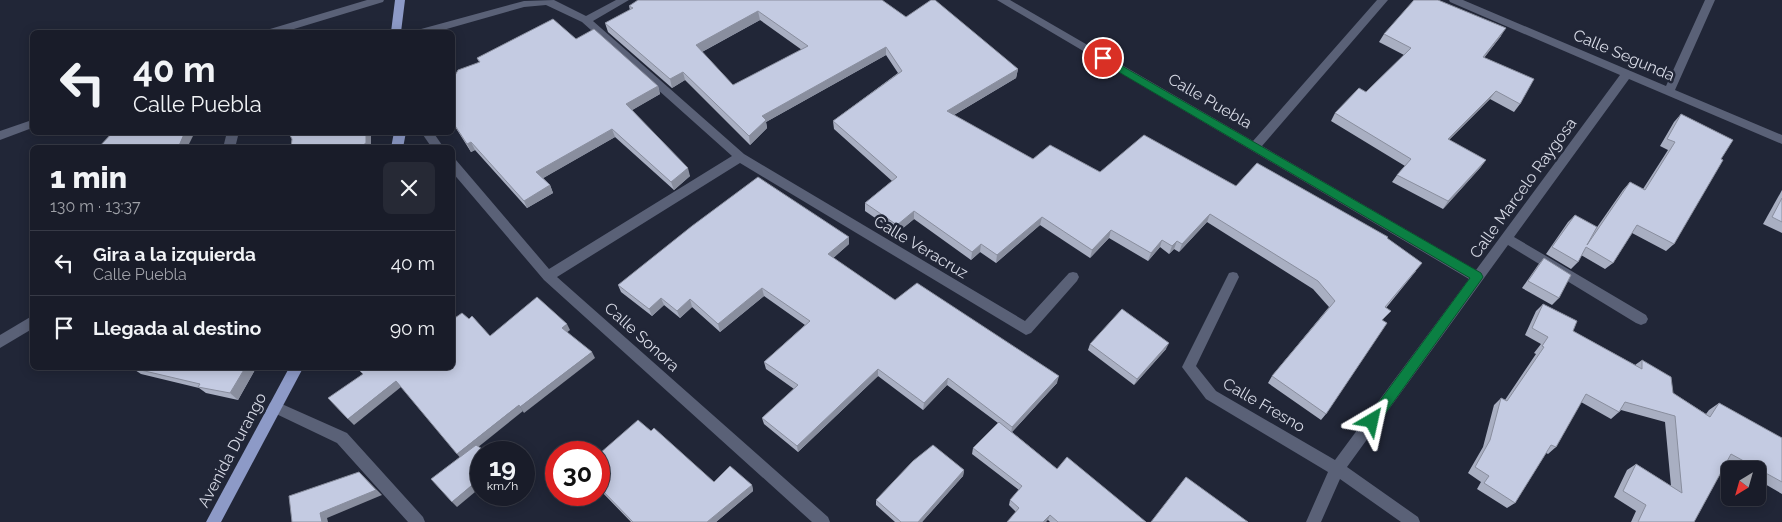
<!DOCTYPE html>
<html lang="es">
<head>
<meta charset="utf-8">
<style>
	:root { --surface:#191c29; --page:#262935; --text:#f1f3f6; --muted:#9fa1a8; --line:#373a46 }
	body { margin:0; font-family:Raleway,sans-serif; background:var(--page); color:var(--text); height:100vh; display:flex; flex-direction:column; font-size:19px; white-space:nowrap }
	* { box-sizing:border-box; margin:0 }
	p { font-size:16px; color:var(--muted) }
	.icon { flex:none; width:28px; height:28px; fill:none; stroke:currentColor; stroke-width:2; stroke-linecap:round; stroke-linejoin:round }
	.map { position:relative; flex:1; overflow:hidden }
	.panel { position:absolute; left:30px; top:145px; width:425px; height:225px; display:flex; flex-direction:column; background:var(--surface); border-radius:8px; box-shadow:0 2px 12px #0003,0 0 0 1px var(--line) }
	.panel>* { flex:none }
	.top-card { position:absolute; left:30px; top:30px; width:425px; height:105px; border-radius:8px; box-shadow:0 2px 12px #0003,0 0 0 1px var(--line); background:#191c29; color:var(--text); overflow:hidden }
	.needle { width:32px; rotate:217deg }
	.buttons { position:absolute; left:1721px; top:461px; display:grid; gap:10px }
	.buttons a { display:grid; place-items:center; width:45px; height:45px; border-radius:8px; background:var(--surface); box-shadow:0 2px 12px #0003,0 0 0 1px var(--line); font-size:25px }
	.speed { position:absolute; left:470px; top:441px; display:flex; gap:10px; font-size:25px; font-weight:700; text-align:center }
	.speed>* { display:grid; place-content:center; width:65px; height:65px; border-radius:50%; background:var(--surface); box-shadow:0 2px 12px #0003,0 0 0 1px var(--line); line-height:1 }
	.speed small { font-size:12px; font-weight:400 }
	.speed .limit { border:8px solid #d22; background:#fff; color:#111 }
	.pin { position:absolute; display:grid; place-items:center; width:42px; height:42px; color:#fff; margin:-21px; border:2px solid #fff; border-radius:50%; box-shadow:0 1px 5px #0007 }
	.me { position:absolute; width:55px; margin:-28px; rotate:36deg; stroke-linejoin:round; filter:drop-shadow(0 0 4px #0008) }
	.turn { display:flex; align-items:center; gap:18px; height:105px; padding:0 20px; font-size:22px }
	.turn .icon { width:65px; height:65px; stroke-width:2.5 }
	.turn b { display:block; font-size:35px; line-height:42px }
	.round { display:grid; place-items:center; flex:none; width:52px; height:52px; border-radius:8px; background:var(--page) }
	.headline { display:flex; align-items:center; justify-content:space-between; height:85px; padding:0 20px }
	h1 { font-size:30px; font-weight:800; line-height:38px }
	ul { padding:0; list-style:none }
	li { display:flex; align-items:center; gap:15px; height:65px; padding:0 20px; border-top:1px solid var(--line) }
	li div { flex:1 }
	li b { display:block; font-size:19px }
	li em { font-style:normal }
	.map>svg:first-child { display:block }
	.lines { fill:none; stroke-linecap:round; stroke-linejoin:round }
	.minor { fill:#5a6177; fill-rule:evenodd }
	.major { fill:#8d9ac7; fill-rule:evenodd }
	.wall { fill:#a9afc2; fill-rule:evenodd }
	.shaded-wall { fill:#898e9e }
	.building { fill:#c4cbe2; stroke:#898e9e; fill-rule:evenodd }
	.route { fill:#0b8043; stroke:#07532c }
	.labels { text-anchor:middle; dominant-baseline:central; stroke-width:5; stroke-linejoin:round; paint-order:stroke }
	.street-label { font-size:16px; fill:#d6d9e5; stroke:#212637 }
</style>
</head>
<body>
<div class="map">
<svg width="1782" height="522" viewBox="0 0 1782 522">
	<rect width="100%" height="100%" fill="#212637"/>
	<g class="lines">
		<!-- minor -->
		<g class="minor">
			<path d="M 367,0 L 384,0 L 383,2 L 284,32 L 269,32 L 270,29 Z"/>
			<path d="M 554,0 L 586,16 L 616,0 L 629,0 L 593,21 L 744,154 L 1025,321 L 1069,273 L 1073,272 L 1077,273 L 1079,277 L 1077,281 L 1031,333 L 1026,335 L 740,163 L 557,277 L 828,517 L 830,522 L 812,522 L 544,280 L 452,172 L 452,159 L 456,160 L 549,269 L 732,156 L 582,22 L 546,5 L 524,7 L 436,32 L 420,32 L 421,29 L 524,1 Z"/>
			<path d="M 997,0 L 1010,0 L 1253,141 L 1377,0 L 1388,0 L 1262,146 L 1476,270 L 1620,75 L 1450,2 L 1449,0 L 1463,0 L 1666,86 L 1705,0 L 1715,0 L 1675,90 L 1782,135 L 1782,144 L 1629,79 L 1514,237 L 1646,315 L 1648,319 L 1646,323 L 1641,325 L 1636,323 L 1508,245 L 1347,467 L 1418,517 L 1420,522 L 1401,522 L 1340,479 L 1321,522 L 1306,522 L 1328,472 L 1206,399 L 1182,367 L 1229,273 L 1233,272 L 1237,273 L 1239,277 L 1196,366 L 1216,391 L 1335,460 L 1469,279 Z"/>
			<path d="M 32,120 L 32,128 L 0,140 L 0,131 Z"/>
			<path d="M 227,132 L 239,132 L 235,148 L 223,148 Z"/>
			<path d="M 421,132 L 433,132 L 444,148 L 432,148 Z"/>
			<path d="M 32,316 L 32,329 L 0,348 L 0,335 Z"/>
			<path d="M 275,401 L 347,433 L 423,517 L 425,522 L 408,522 L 337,443 L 270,411 L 268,407 L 270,403 Z"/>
		</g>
		<!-- major -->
		<g class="major">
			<path d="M 395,0 L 405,0 L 401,32 L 391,32 Z"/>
			<path d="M 394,132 L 406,132 L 403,148 L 391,148 Z"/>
			<path d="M 289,368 L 303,368 L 221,522 L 206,522 Z"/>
		</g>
	</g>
	<!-- wall -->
	<g class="wall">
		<path d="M 629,6 L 906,17 L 1018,69 L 1016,78 L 954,115 L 1033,159 L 1100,172 L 1236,186 L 1387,238 L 1416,271 L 1386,308 L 1383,320 L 1326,414 L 1321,420 L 1268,383 L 1272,376 L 1329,307 L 1313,289 L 1207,222 L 1179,252 L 1174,249 L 1169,254 L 1160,247 L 1148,261 L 1109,238 L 1090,258 L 1040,225 L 996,263 L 980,252 L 971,260 L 914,219 L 897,233 L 865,211 L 865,203 L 892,181 L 834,129 L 833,121 L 898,73 L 886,55 L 766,122 L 767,128 L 750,145 L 685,80 L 672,88 L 608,32 L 605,23 L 630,10 ZM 760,20 L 802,50 L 733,85 L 702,52 Z"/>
		<path d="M 1384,34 L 1501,36 L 1484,58 L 1520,104 L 1514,112 L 1490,99 L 1449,140 L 1486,160 L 1480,168 L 1443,209 L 1392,182 L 1397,175 L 1405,166 L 1331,121 L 1335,113 L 1366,92 L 1404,55 L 1379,42 Z"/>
		<path d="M 576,39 L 658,86 L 660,94 L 632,110 L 690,176 L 674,190 L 615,137 L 543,178 L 550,185 L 553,193 L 527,208 L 475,150 L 471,152 L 452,122 L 452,81 L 479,62 L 477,58 Z"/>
		<path d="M 1681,114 L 1721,159 L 1674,244 L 1666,251 L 1632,233 L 1613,263 L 1605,269 L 1581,255 L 1578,262 L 1571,269 L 1546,254 L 1568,222 L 1575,215 L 1593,233 L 1623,190 L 1630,182 L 1643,189 L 1668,150 L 1660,146 L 1674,122 Z"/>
		<path d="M 1782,190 L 1782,233 L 1763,224 Z"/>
		<path d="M 849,244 L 833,258 L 895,300 L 1057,383 L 1012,432 L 1057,469 L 1146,522 L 1050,522 L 1048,520 L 1016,512 L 1009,505 L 1010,500 L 1019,490 L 972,454 L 973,448 L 998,423 L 947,385 L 923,410 L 878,376 L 798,452 L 764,424 L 762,418 L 794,389 L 766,369 L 764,362 L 805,325 L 764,296 L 720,332 L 692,307 L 680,318 L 664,305 L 652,316 L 621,292 L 618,285 Z"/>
		<path d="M 1544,258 L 1559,298 L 1552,305 L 1522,288 L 1538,265 Z"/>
		<path d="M 1543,304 L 1573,331 L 1635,365 L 1642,360 L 1673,393 L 1706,414 L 1709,410 L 1719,403 L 1782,438 L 1782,494 L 1758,480 L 1758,470 L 1739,470 L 1726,463 L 1694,522 L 1631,522 L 1636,511 L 1614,497 L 1627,470 L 1636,464 L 1671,486 L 1665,422 L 1621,410 L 1619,412 L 1611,419 L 1581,402 L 1556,447 L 1548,454 L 1546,453 L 1515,503 L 1507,508 L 1477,489 L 1481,482 L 1468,473 L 1483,447 L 1494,405 L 1501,398 L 1505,400 L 1536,354 L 1534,353 L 1541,344 L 1525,335 L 1536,311 Z"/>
		<path d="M 1090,344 L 1166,349 L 1134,385 L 1088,350 Z"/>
		<path d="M 132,368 L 256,368 L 238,400 L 206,393 L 199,388 L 141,374 Z"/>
		<path d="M 599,454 L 714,482 L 752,485 L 753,491 L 716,522 L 631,522 L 599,489 Z"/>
		<path d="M 964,470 L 963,476 L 922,522 L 895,522 L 876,505 L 876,500 Z"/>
	</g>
	<!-- shaded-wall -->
	<g class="shaded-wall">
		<path d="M 758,11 L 760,20 L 698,54 L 696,45 Z"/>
		<path d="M 1506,28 L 1501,36 L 1477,66 L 1483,57 Z"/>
		<path d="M 886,47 L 886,55 L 766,122 L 767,128 L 750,145 L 749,136 L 762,116 Z"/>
		<path d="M 1018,69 L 1016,78 L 947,119 L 947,111 Z"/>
		<path d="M 683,72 L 685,80 L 672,88 L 670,79 Z"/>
		<path d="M 658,86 L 660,94 L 629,112 L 626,104 Z"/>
		<path d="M 1496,91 L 1490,99 L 1442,147 L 1448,139 Z"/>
		<path d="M 612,129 L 615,137 L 540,180 L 536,172 Z"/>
		<path d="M 185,132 L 190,132 L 193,136 L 187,148 L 178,148 Z"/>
		<path d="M 366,132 L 371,132 L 371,148 L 359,148 Z"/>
		<path d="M 471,142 L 475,150 L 471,152 L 467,144 Z"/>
		<path d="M 1486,160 L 1480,168 L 1443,209 L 1448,201 Z"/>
		<path d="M 688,168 L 690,176 L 674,190 L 671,182 Z"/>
		<path d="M 550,185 L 553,193 L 527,208 L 524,201 Z"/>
		<path d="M 914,211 L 914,219 L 897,233 L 897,225 Z"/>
		<path d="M 1210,214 L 1207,222 L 1179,252 L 1182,244 Z"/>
		<path d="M 1042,217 L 1040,225 L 996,263 L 997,255 Z"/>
		<path d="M 1111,230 L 1109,238 L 1090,258 L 1092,250 Z"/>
		<path d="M 849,237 L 849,244 L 829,262 L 828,254 Z"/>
		<path d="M 1162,240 L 1160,247 L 1148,261 L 1151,253 Z"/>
		<path d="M 1177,241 L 1174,249 L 1169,254 L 1172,246 Z"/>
		<path d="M 981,244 L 980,252 L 971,260 L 972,252 Z"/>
		<path d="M 762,288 L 764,296 L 720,332 L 718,324 Z"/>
		<path d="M 661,298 L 664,305 L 652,316 L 649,309 Z"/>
		<path d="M 690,299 L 692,307 L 680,318 L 677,311 Z"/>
		<path d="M 567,324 L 570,330 L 565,334 L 562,328 Z"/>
		<path d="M 1169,343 L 1166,349 L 1134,385 L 1137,379 Z"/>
		<path d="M 592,352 L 595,358 L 524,413 L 520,407 Z"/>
		<path d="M 245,368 L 256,368 L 238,400 L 230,393 Z"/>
		<path d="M 878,369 L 878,376 L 798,452 L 797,446 Z"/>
		<path d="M 1059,376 L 1057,383 L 1011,433 L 1012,427 Z"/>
		<path d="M 948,378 L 947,385 L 923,410 L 924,403 Z"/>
		<path d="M 396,381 L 401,387 L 354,425 L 348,419 Z"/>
		<path d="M 519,405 L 523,411 L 462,460 L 457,454 Z"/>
		<path d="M 964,470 L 963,476 L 922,522 L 918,522 Z"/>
		<path d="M 359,472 L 382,495 L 327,518 L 328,522 L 322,522 L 320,513 Z"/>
		<path d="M 477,481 L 481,485 L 481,487 L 457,507 L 452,502 Z"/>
		<path d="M 752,485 L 753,491 L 716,522 L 707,522 Z"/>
		<path d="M 495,495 L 500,495 L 499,499 Z"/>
		<path d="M 1050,515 L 1048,520 L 1046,522 L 1043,522 Z"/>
	</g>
	<!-- building -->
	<g class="building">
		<path d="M 638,0 L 882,0 L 906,17 L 931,0 L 935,0 L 1018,69 L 947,111 L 1033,159 L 1050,145 L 1100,172 L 1144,135 L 1236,186 L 1257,163 L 1388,237 L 1387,238 L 1422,263 L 1385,307 L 1391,311 L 1382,320 L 1387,323 L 1326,414 L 1272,376 L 1335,301 L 1318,281 L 1210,214 L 1182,244 L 1177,241 L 1172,246 L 1162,240 L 1151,253 L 1111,230 L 1092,250 L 1042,217 L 997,255 L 981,244 L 972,252 L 914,211 L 897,225 L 865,203 L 897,177 L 833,121 L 902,71 L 886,47 L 762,116 L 766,120 L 749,136 L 683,72 L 670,79 L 605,23 L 633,8 L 629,6 ZM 758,11 L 808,46 L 733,85 L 696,45 Z"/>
		<path d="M 1414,0 L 1438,0 L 1506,28 L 1483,57 L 1534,79 L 1520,104 L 1496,91 L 1448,139 L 1486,160 L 1448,201 L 1397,175 L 1411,159 L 1335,113 L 1359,88 L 1366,92 L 1411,48 L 1384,34 Z"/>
		<path d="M 553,19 L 576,39 L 594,29 L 658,86 L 626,104 L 688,168 L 671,182 L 612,129 L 536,172 L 550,185 L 524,201 L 471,142 L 467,144 L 452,121 L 452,81 L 458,70 L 480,62 L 477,58 Z"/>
		<path d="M 1681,114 L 1733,140 L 1721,159 L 1723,160 L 1674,244 L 1637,225 L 1613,263 L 1586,247 L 1578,262 L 1552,247 L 1575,215 L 1597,227 L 1587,245 L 1630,182 L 1645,190 L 1675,142 L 1667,139 Z"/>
		<path d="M 113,132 L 185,132 L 178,148 L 98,148 Z"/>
		<path d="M 288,132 L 366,132 L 366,143 L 359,148 L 291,148 L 292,139 Z"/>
		<path d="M 758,177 L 849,237 L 828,254 L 895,300 L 917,283 L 1059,376 L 1012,427 L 948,378 L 924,403 L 878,369 L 797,446 L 762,418 L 798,385 L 764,362 L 810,321 L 762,288 L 718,324 L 690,299 L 677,311 L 661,298 L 649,309 L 618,285 L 692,226 Z"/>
		<path d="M 1782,198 L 1782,222 L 1772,217 Z"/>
		<path d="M 1544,258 L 1571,275 L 1559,298 L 1528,281 Z"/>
		<path d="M 537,297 L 567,324 L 562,328 L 592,352 L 520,407 L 519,405 L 457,454 L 396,381 L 348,419 L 328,398 L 363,374 L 357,368 L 452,368 L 452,320 L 462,313 L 469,319 L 472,316 L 490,336 Z"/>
		<path d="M 1543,304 L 1577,321 L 1573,331 L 1642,369 L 1642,360 L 1671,377 L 1673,393 L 1710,417 L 1719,403 L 1782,438 L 1782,482 L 1731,454 L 1694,522 L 1638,522 L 1646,505 L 1623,491 L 1636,464 L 1682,493 L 1675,416 L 1625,402 L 1619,412 L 1586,394 L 1556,447 L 1551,445 L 1515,503 L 1484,483 L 1489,476 L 1475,467 L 1490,440 L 1501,398 L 1507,401 L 1544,347 L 1542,346 L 1548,337 L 1532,328 Z"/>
		<path d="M 1122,309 L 1169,343 L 1137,379 L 1090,344 Z"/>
		<path d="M 132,368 L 245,368 L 230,393 L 198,387 L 200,384 Z"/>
		<path d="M 638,420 L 651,431 L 654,428 L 714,482 L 730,466 L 752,485 L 707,522 L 633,522 L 599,487 L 599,454 Z"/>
		<path d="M 999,422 L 1057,469 L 1067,457 L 1146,522 L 1058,522 L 1050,515 L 1043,522 L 1007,522 L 1019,508 L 1010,500 L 1022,486 L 973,448 Z"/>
		<path d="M 476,445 L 487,452 L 481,452 L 481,484 L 477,481 L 452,502 L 431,479 Z"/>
		<path d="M 933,445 L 964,470 L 918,522 L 901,522 L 876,500 L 913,461 Z"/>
		<path d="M 359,472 L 376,490 L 320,513 L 322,522 L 292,522 L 289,496 Z"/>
		<path d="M 1186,477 L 1248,522 L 1151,522 Z"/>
	</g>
	<!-- route -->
	<path class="route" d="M 1103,55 L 1481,273 L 1483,277 L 1481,280 L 1377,425 L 1372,426 L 1368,425 L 1366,421 L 1368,417 L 1470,278 L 1100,61 L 1099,58 Z"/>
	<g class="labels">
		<!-- street labels -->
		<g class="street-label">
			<text transform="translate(1624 55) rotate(23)">Calle Segunda</text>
			<text transform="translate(1210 101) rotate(30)">Calle Puebla</text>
			<text transform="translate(1523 188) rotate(-54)">Calle Marcelo Raygosa</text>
			<text transform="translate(921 247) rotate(31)">Calle Veracruz</text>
			<text transform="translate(642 337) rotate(42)">Calle Sonora</text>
			<text transform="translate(1264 405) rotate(30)">Calle Fresno</text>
			<text transform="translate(232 450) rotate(-62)">Avenida Durango</text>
		</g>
	</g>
</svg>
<div class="buttons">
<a><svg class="needle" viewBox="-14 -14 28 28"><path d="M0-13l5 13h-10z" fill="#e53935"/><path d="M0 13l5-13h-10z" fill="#9fa1a8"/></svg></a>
</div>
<div class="speed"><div>19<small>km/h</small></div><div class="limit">30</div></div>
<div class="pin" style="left:1103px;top:58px;background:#d93025"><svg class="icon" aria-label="arrive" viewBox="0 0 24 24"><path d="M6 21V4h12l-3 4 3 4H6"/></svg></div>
<svg class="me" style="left:1372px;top:421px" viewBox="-20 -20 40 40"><path d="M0-17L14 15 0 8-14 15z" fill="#0b8043" stroke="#fff" stroke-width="4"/></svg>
<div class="top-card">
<div class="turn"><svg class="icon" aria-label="left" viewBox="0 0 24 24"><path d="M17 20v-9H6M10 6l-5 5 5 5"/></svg><div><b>40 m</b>Calle Puebla</div></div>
</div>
<section class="panel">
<div class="headline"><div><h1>1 min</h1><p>130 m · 13:37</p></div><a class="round"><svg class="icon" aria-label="close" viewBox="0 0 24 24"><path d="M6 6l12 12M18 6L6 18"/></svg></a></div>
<ul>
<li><svg class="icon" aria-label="left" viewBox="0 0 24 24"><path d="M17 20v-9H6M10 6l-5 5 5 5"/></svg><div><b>Gira a la izquierda</b><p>Calle Puebla</p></div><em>40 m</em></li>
<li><svg class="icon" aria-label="arrive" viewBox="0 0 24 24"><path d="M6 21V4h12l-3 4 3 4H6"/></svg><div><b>Llegada al destino</b></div><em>90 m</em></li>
</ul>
</section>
</div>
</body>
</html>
